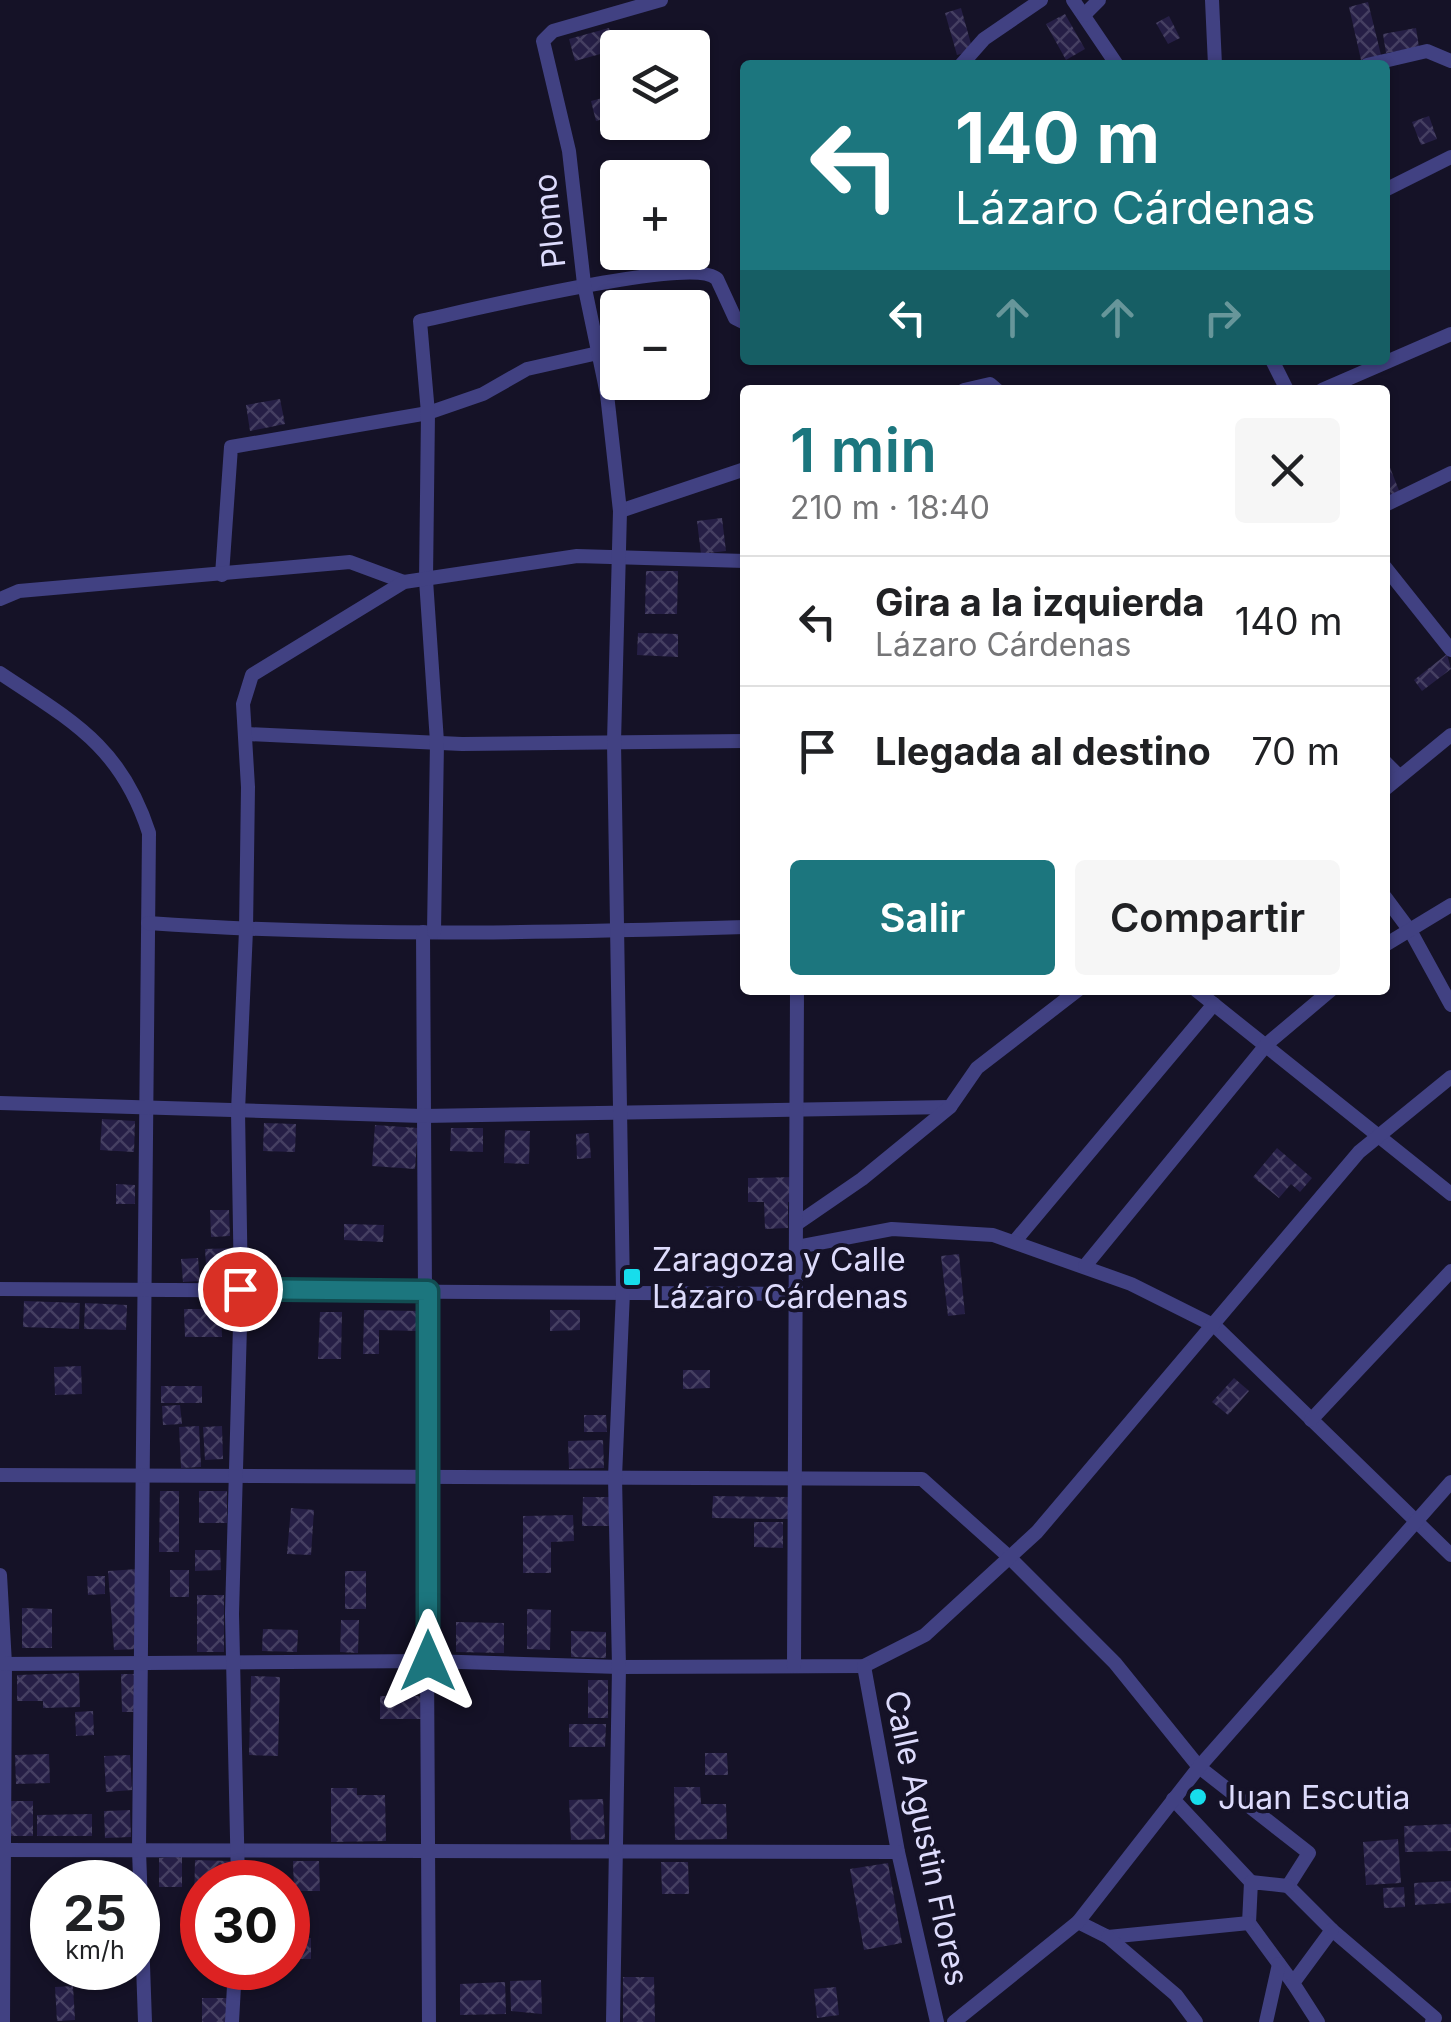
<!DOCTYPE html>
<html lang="es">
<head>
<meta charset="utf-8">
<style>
	:root { --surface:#fff; --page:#f6f6f6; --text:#202124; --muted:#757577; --line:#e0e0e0; --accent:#1c767e }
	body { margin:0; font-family:Inter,sans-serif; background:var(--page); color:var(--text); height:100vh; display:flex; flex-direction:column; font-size:38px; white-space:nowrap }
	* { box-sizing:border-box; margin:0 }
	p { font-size:32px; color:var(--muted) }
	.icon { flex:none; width:55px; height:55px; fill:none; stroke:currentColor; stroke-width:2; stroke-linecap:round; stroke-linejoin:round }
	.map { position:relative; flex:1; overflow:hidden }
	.drawer { position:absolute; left:740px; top:385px; width:650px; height:610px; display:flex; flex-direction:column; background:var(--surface); border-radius:10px; box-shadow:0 2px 8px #0004 }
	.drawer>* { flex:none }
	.hud { position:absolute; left:740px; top:60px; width:650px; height:305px; border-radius:10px; box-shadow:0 2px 8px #0004; background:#1c767e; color:#fff; overflow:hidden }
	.controls { position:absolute; left:600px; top:30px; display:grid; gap:20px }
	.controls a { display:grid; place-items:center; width:110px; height:110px; border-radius:10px; background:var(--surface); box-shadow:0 2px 8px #0004; font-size:50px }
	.speed { position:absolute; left:30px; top:1860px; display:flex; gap:20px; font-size:50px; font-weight:700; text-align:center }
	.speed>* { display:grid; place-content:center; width:130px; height:130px; border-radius:50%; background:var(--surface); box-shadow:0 2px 8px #0004; line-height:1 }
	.speed small { font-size:25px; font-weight:400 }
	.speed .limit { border:15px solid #d22; background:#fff; color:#111 }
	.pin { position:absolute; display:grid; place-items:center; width:85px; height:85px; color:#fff; margin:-42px; border:5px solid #fff; border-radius:50%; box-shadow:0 2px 10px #0007 }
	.me { position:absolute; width:110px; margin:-55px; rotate:0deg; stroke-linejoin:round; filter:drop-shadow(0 0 8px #0008) }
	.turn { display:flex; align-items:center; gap:35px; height:210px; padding:0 50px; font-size:45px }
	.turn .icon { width:130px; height:130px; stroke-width:2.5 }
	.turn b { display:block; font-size:70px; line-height:85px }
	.lanes { display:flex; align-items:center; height:95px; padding:0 50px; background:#0003; justify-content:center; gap:50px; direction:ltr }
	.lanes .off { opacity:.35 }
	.round { display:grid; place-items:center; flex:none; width:105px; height:105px; border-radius:10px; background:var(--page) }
	.head { display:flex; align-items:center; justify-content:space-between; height:170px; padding:0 50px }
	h1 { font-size:60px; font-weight:600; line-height:75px; color:var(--accent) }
	.cta { display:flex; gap:20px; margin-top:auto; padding:20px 50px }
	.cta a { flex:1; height:115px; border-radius:10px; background:var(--accent); color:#fff; font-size:40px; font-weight:600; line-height:115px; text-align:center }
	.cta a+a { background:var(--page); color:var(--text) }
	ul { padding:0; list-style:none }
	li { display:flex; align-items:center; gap:30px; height:130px; padding:0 50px; border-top:2px solid var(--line) }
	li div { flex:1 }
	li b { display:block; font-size:38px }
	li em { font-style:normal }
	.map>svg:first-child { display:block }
	.building { fill:url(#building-cross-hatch) }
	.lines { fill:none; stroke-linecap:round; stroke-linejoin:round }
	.street { stroke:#414182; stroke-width:14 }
	.route-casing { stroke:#124d52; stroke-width:25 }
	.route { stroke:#1c767e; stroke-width:18 }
	.poi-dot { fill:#17ddec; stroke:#151227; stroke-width:4 }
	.labels { text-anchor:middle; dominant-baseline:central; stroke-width:8; stroke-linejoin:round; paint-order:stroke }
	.street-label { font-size:32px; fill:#dddbfc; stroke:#151227 }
	.poi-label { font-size:32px; fill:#dddbfc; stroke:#151227; text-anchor:start }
</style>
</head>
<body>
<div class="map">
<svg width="1451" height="2022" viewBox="0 0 1451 2022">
	<defs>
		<pattern id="building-cross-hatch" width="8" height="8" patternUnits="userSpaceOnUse" patternTransform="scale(2.5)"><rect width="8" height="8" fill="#261f46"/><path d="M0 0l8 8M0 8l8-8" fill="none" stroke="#453f62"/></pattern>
	</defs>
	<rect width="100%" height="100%" fill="#151227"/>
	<!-- building -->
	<g class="building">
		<path d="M 1368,2 L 1381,55 L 1361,60 L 1349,7 Z"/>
		<path d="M 961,8 L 973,51 L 957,55 L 945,13 Z"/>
		<path d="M 1065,14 L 1085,49 L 1066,60 L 1046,24 Z"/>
		<path d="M 1169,16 L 1180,38 L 1168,44 L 1156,23 Z"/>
		<path d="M 609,28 L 615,50 L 575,61 L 569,39 Z"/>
		<path d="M 1416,28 L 1419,47 L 1386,53 L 1383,34 Z"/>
		<path d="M 618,94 L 618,115 L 596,121 L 591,101 Z"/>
		<path d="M 1429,116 L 1437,139 L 1421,145 L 1412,122 Z"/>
		<path d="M 280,399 L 285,424 L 250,431 L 246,405 Z"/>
		<path d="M 1389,465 L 1400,493 L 1385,498 L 1385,467 Z"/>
		<path d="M 722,518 L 726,551 L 701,554 L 697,521 Z"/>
		<path d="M 646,571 L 678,571 L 677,614 L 645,614 Z"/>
		<path d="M 638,633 L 678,634 L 678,657 L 637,655 Z"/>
		<path d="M 1447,654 L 1451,669 L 1422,691 L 1414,680 Z"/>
		<path d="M 102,1119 L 135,1121 L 134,1152 L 100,1150 Z"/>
		<path d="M 264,1123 L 296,1124 L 295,1152 L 263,1151 Z"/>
		<path d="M 375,1125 L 418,1128 L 415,1169 L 372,1166 Z"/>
		<path d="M 451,1128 L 483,1128 L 483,1152 L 450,1151 Z"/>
		<path d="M 505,1130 L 530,1131 L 529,1164 L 504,1163 Z"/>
		<path d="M 589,1133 L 591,1158 L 577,1159 L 576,1134 Z"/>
		<path d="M 1277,1148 L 1312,1178 L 1300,1192 L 1291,1184 L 1279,1198 L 1253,1177 Z"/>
		<path d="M 796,1177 L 796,1202 L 788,1202 L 788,1228 L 765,1229 L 764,1202 L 748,1202 L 748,1178 Z"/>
		<path d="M 116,1184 L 135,1185 L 135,1204 L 116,1204 Z"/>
		<path d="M 210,1210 L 229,1210 L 230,1236 L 211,1237 Z"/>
		<path d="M 344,1224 L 384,1225 L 383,1242 L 344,1240 Z"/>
		<path d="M 236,1248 L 237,1280 L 207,1281 L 205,1249 Z"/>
		<path d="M 959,1254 L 965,1314 L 948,1316 L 941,1256 Z"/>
		<path d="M 198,1258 L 200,1281 L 183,1282 L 181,1259 Z"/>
		<path d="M 24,1301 L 80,1303 L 79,1329 L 23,1327 Z"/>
		<path d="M 85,1303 L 127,1305 L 126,1330 L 84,1329 Z"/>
		<path d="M 184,1309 L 221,1309 L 222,1337 L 185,1337 Z"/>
		<path d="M 364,1310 L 419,1311 L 419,1331 L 379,1330 L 379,1354 L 363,1354 Z"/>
		<path d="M 550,1310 L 580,1310 L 580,1330 L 550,1331 Z"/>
		<path d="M 320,1312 L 342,1312 L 341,1359 L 318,1359 Z"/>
		<path d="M 81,1366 L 82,1394 L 55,1395 L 54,1367 Z"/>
		<path d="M 683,1370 L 710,1370 L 710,1388 L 683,1389 Z"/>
		<path d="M 1234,1378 L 1249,1391 L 1228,1415 L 1212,1402 Z"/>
		<rect x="161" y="1386" width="41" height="17"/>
		<path d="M 180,1405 L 182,1424 L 163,1425 L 162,1406 Z"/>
		<path d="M 584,1415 L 606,1415 L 607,1432 L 584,1432 Z"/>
		<path d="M 199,1426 L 201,1467 L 181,1468 L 179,1427 Z"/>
		<path d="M 222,1426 L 223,1459 L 205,1460 L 203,1427 Z"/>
		<path d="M 603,1440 L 604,1468 L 569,1469 L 568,1441 Z"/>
		<path d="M 160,1491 L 179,1491 L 179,1552 L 159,1552 Z"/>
		<rect x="199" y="1491" width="28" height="32"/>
		<path d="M 713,1496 L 791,1497 L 790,1519 L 712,1518 Z"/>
		<path d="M 583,1497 L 611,1497 L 610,1526 L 582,1526 Z"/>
		<path d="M 291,1508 L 314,1510 L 311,1555 L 287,1554 Z"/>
		<path d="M 573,1515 L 574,1541 L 551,1542 L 551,1573 L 523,1573 L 523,1516 Z"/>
		<path d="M 754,1522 L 783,1522 L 783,1548 L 754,1547 Z"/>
		<path d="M 195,1550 L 220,1550 L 221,1570 L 195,1571 Z"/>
		<path d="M 138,1569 L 140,1649 L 114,1650 L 108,1571 Z"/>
		<rect x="170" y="1570" width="19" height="27"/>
		<rect x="345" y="1571" width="21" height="38"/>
		<path d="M 87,1576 L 105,1576 L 105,1594 L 88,1595 Z"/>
		<rect x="197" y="1595" width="27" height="57"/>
		<path d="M 22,1608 L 52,1609 L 52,1648 L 22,1648 Z"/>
		<path d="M 527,1609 L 551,1610 L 550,1650 L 527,1649 Z"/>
		<path d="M 341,1620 L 359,1620 L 358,1653 L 340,1652 Z"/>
		<path d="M 456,1622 L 504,1623 L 504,1653 L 456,1652 Z"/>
		<path d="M 263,1629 L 298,1630 L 297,1652 L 262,1651 Z"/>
		<path d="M 571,1631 L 606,1632 L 606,1658 L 571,1657 Z"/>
		<path d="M 79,1673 L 80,1707 L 43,1708 L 43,1701 L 17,1701 L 17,1675 Z"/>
		<path d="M 121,1674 L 137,1674 L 138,1712 L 122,1712 Z"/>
		<path d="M 251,1676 L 280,1677 L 278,1756 L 249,1755 Z"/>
		<rect x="588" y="1680" width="20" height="38"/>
		<rect x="380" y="1696" width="42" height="23"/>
		<path d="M 93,1711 L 94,1735 L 76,1736 L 75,1712 Z"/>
		<path d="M 569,1724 L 606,1724 L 605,1747 L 569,1747 Z"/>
		<path d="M 705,1753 L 727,1753 L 728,1775 L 705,1775 Z"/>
		<path d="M 49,1754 L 50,1783 L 16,1784 L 15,1755 Z"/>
		<path d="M 130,1755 L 132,1790 L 106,1792 L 104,1756 Z"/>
		<path d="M 674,1787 L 700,1787 L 701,1804 L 726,1804 L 727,1839 L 675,1840 Z"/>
		<path d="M 331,1788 L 357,1788 L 357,1795 L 385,1795 L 386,1841 L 331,1842 Z"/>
		<path d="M 603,1799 L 605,1839 L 571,1840 L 569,1800 Z"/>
		<rect x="8" y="1801" width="25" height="35"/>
		<path d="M 130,1810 L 131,1837 L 105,1838 L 104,1811 Z"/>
		<path d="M 92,1814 L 92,1836 L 37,1836 L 37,1815 Z"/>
		<path d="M 1451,1824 L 1451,1851 L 1405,1852 L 1404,1826 Z"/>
		<path d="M 1398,1839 L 1401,1883 L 1366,1885 L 1363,1842 Z"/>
		<path d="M 182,1857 L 182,1887 L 159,1887 L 159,1858 Z"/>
		<path d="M 195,1860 L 230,1861 L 229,1882 L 202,1882 L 202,1904 L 194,1904 Z"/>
		<path d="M 293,1861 L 319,1861 L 320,1891 L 294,1891 Z"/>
		<path d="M 661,1862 L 688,1862 L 689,1894 L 662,1894 Z"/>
		<path d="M 888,1863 L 902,1943 L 864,1950 L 850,1869 Z"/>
		<path d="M 1451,1881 L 1451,1903 L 1415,1905 L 1414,1883 Z"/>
		<path d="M 1404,1887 L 1405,1907 L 1384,1908 L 1383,1888 Z"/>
		<rect x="288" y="1938" width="23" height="21"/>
		<path d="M 623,1977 L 654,1977 L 655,2022 L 623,2022 Z"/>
		<path d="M 541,1980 L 542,2014 L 511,2011 L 510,1981 Z"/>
		<path d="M 505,1982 L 506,2014 L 460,2015 L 460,1984 Z"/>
		<path d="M 73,1986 L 75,2020 L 57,2021 L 55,1987 Z"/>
		<path d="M 836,1987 L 839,2015 L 817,2018 L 814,1989 Z"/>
		<rect x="202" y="1998" width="28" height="24"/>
	</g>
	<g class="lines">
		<!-- street -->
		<g class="street">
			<path d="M 1073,0 L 1117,65"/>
			<path d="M 1212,0 L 1215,65"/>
			<path d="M 1084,15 L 1099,0"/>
			<path d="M 961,65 L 984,39 L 1041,0"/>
			<path d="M 1367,65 L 1427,51 L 1451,61"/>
			<path d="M 1385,190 L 1451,157"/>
			<path d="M 1272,360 L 1287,390"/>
			<path d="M 964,390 L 990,384 L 997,390"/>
			<path d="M 1322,390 L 1451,334"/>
			<path d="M 1385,505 L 1451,473"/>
			<path d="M 620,511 L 745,469"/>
			<path d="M 1385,567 L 1451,650"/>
			<path d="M 222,575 L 231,447 L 428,413 L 483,394 L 527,369 L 598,353"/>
			<path d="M 0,599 L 19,591 L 350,562 L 404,582"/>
			<path d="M 0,673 C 72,721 121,746 149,833 L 139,1850 L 145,2022"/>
			<path d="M 247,734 L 462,744 L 745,741"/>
			<path d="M 1385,762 L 1399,776"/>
			<path d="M 1385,789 L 1451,735"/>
			<path d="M 1385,897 L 1411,932 L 1451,1005"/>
			<path d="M 148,923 C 347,937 546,933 745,927"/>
			<path d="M 423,932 L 429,2022"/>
			<path d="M 434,932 L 437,742 L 426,580 L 428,413 L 420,321 C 463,312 693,255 717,279 L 735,318 L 745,323"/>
			<path d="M 1385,945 L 1451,905"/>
			<path d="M 1196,990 L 1451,1194"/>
			<path d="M 0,1103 L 423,1116 L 950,1107"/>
			<path d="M 798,1223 L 862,1179 L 950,1107 L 977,1068 L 1078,990"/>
			<path d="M 1015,1241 L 1214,1004"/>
			<path d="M 797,1247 L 892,1229 L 993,1235 L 1131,1284 L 1215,1326 L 1451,1555"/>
			<path d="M 1085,1266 L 1267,1044 L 1331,990"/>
			<path d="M 0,1289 L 794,1294"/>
			<path d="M 1311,1420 L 1451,1271"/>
			<path d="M 0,1475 L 922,1479 L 1008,1556 L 1115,1663 L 1199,1767 L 1309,1853 L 1288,1886 L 1332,1930 L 1435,2018 L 1432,2022"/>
			<path d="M 0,1575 L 5,1664 L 3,2022"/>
			<path d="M 0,1664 L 428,1661 L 619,1667 L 864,1666 L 925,1635 L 1037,1532 L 1359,1152 L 1451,1077"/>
			<path d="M 794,1666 L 797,990"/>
			<path d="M 864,1666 L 898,1852 L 937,2022"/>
			<path d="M 1173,1799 L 1251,1882"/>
			<path d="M 0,1850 L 898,1852"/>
			<path d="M 238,1882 L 232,1614 L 241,1289 L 238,1111 L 246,930 L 248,787 L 243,704 L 252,675 L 404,582 L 577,556 L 745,561"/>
			<path d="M 1288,1886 L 1251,1882 L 1249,1923 L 1293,1983"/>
			<path d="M 1078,1922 L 1108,1937 L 1249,1923"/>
			<path d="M 1108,1937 L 1176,1995 L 1196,2022"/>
			<path d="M 232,2022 L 235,1968"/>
			<path d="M 613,2022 L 619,1667 L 615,1477 L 623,1292 L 614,742 L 620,511 L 607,394 L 584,284 L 569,151 L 543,41 L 553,31 L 661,0"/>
			<path d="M 954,2022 L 1078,1922 L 1199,1767 L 1451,1482"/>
			<path d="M 1266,2022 L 1279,1964"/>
			<path d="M 1318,2022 L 1293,1983 L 1332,1930"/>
		</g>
	</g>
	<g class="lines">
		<defs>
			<path id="route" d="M 240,1289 L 428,1291 L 428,1661"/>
		</defs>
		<!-- route casing -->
		<use href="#route" class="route-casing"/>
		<!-- route -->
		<use href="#route" class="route"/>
	</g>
	<!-- markers -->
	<g class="poi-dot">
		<rect x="622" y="1267" width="20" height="20" rx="5"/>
		<circle cx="1198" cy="1797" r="10"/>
	</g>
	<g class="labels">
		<!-- street labels -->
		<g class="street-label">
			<text transform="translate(549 221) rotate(-96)">Plomo</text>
			<text transform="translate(927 1838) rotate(78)">Calle Agustin Flores</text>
		</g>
		<!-- poi labels -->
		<g class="poi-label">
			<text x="652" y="1259">Zaragoza y Calle<tspan x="652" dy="37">Lázaro Cárdenas</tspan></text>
			<text x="1218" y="1797">Juan Escutia</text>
		</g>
	</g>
</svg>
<div class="controls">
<a><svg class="icon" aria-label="layers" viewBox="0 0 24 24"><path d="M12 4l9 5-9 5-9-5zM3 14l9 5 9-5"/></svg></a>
<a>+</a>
<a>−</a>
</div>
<div class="speed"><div>25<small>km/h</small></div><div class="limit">30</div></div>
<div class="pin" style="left:240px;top:1289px;background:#d93025"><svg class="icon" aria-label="arrive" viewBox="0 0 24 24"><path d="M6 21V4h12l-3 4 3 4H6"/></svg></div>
<svg class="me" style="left:428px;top:1661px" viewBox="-20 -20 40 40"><path d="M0-17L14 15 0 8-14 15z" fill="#1c767e" stroke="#fff" stroke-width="4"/></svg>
<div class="hud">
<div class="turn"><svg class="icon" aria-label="left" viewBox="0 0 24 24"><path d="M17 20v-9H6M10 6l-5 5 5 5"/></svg><div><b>140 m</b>Lázaro Cárdenas</div></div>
<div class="lanes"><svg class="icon" aria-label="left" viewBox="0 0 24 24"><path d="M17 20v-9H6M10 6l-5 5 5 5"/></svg><svg class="icon off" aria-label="ahead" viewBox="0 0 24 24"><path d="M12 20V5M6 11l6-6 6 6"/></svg><svg class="icon off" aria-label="ahead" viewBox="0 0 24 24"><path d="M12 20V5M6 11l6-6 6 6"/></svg><svg class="icon off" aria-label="right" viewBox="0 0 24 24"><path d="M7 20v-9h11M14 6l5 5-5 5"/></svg></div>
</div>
<section class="drawer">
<div class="head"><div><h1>1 min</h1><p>210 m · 18:40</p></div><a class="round"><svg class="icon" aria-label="close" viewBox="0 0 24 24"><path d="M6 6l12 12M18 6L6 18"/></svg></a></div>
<ul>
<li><svg class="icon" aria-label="left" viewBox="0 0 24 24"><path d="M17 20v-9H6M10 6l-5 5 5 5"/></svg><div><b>Gira a la izquierda</b><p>Lázaro Cárdenas</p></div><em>140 m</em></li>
<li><svg class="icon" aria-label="arrive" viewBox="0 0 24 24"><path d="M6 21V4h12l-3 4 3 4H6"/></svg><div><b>Llegada al destino</b></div><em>70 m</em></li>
</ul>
<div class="cta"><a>Salir</a><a>Compartir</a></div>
</section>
</div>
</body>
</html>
